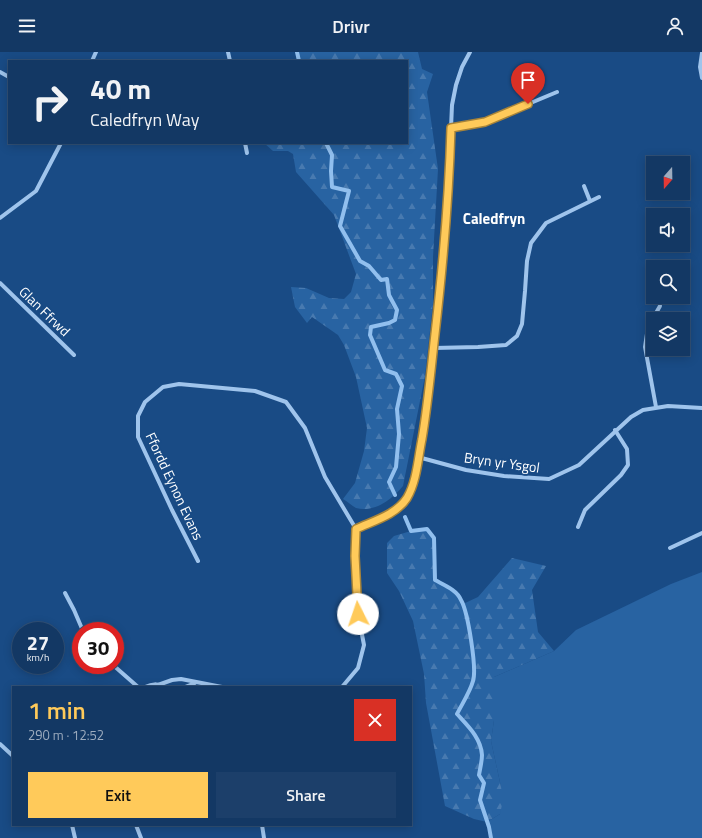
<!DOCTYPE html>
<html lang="en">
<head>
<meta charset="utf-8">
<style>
	:root { --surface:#133864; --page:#1c3f6a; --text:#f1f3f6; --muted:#9dacbf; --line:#325278; --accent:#ffca5a }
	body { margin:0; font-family:"Titillium Web",sans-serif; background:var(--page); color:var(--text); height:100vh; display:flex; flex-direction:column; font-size:15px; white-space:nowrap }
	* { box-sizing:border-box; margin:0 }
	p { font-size:13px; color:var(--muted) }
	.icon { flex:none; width:22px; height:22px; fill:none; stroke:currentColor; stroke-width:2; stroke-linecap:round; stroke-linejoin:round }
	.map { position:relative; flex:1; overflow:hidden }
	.panel { position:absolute; left:12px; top:634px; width:400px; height:140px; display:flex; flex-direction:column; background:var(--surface); border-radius:0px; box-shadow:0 2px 10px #0003,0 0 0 1px var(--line) }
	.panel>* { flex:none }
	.banner { position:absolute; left:8px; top:8px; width:400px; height:84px; border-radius:0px; box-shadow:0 2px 10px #0003,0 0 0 1px var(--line); background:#133864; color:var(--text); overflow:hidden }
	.needle { width:26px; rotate:200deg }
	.controls { position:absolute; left:646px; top:104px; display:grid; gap:8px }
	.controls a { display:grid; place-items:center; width:44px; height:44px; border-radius:0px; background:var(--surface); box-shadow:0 2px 10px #0003,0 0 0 1px var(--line); font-size:20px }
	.speed { position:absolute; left:12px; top:570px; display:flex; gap:8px; font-size:20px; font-weight:700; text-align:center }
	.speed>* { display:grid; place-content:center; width:52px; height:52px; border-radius:50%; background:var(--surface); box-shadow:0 2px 10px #0003,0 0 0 1px var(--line); line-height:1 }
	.speed small { font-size:10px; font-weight:400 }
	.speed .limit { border:6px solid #d22; background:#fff; color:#111 }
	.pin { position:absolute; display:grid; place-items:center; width:34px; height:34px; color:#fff; margin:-41px -17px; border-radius:50% 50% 50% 0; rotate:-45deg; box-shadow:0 0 4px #0007 }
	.pin .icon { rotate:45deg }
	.me { position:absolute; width:44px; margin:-22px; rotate:356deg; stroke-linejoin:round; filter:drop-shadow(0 0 3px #0008) }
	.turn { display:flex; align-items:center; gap:14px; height:84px; padding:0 16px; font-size:18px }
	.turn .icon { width:52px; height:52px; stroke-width:2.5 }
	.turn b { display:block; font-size:28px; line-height:34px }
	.round { display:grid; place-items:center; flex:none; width:42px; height:42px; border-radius:0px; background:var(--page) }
	.overview { display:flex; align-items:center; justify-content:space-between; height:68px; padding:0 16px }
	h1 { font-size:24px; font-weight:600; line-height:30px; color:var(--accent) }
	.primary-button { display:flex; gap:8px; margin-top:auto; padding:8px 16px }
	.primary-button a { flex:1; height:46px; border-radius:0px; background:var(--accent); color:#111; font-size:16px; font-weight:600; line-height:46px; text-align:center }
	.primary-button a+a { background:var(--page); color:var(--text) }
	header { display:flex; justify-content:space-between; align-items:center; height:52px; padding:0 16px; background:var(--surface); font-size:18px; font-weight:600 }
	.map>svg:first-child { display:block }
	.grass { fill:#2863a2 }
	.forest { fill:url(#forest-firs) }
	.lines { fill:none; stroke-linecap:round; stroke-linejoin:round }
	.stream { stroke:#91bfee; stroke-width:4 }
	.street { stroke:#9fc4ec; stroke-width:4 }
	.route-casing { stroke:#a6833a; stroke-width:10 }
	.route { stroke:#ffca5a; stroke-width:7 }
	.labels { text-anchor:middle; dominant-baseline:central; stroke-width:3.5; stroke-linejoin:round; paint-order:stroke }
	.street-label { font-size:14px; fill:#fff; stroke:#194b85 }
	.neighbourhood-label { font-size:15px; font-weight:bold; fill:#fff; stroke:#194b85 }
</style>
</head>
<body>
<header><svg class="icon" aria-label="menu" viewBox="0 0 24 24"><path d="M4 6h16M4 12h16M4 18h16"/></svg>Drivr<svg class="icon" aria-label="person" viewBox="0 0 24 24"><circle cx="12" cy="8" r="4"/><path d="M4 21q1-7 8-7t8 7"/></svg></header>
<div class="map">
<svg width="702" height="786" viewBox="0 0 702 786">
	<defs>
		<pattern id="forest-firs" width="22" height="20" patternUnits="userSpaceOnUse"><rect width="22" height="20" fill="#2863a2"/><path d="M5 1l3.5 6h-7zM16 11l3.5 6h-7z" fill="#487ab0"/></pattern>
	</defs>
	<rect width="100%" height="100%" fill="#194b85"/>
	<!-- grass -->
	<path class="grass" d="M 702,520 L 702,786 L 490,786 L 487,770 L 500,762 L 501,735 L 491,689 L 494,668 L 494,625 L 554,599 L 576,578 L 671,532 Z"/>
	<!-- forest -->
	<g class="forest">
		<path d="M 297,0 L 418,0 L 422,17 L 433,22 L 427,40 L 438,117 L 433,205 L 433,251 L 425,324 L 403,434 C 392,447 375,461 356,456 C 352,454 347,449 343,447 L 355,431 L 364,399 L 367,376 L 356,325 L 344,293 L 338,283 L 312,265 L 307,271 L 295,255 L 291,235 L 306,236 L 329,246 L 344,247 L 351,240 L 356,222 L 334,163 L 296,120 L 293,102 L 288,99 L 273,99 L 264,91 L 407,91 L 407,9 L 299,9 Z"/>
		<path d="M 427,477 L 434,486 L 435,528 C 446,534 459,539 463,552 L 478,545 L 512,506 L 546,514 L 532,538 L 538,580 L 554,599 L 494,625 L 494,668 L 491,689 L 501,735 L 503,748 L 500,762 L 487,770 L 474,767 L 445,754 L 426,651 L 424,622 L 413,569 L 399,539 L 387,521 L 387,491 L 394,484 L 411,479 Z"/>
	</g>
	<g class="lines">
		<!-- stream -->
		<g class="stream">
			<path d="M 297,0 L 299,9"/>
			<path d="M 326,91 L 332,103 L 331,119 L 332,135 L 349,139 L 340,174 L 360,209 L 369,214 L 381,228 L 387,227 L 389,243 L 397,258 L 395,268 L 389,271 L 371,275 L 370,283 L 385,318 L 396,322 L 402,334 L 397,357 L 399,382 L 396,415 L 389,430 L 395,443"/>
			<path d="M 405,465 L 411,479 L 427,477 L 434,486 L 435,528 C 444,533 457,538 461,548 C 468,560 477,617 473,629 C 470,640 462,652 457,662 C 468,674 481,686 482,703 C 482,709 480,717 479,723 L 484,731 L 480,748 L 489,775 L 491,786"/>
		</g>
		<!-- street -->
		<g class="street">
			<path d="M 228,0 L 230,9"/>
			<path d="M 702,1 L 700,15 L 702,26"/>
			<path d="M 92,9 L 96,0"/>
			<path d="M 0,20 L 9,25"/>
			<path d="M 451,76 L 485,70 L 557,40"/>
			<path d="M 245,91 L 247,101"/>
			<path d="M 584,134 L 590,149"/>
			<path d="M 0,166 L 36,139 L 61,91"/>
			<path d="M 0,231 L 74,303"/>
			<path d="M 434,296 L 478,295 L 506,293 L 517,284 L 522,272 L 525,239 L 527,209 L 531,191 L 546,171 L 599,145"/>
			<path d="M 656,355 L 645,295 L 648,275 L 660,254"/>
			<path d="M 418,405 L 466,418 L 504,424 L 549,427 L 579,413 L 631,365 L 643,358 L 668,354 L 702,356"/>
			<path d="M 578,475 L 585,458 L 621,423 L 628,413 L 627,397 L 615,378"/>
			<path d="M 356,477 C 381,466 404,460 413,430 L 426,364 L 431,331 L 448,145 L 452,53 L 456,33 L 462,15 L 470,0"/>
			<path d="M 670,496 L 702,481"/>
			<path d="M 198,509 L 172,458 L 138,385 L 138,364 L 145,350 L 163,335 L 179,332 L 255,339 L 286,350 L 305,376 L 325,425 L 356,477"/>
			<path d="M 65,541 L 74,558 L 83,579"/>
			<path d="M 113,613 L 138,635"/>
			<path d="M 158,633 L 172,628 L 181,627 L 222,635"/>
			<path d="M 145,635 C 152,632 157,631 164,635"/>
			<path d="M 185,635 L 195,631"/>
			<path d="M 342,635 L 358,616 L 364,593 L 358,562 L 355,504 L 356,477"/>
			<path d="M 0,692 L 13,704"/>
			<path d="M 72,773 L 75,786"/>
			<path d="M 136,773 L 141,786"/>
			<path d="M 262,773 L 264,786"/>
		</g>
	</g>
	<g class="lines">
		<defs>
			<path id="route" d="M 358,562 L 355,504 L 356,477 C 373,469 396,463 407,446 C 417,429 418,406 422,387 C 428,352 431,317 435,282 C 443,213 449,144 451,76 L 485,70 L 528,52"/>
		</defs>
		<!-- route casing -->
		<use href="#route" class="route-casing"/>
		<!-- route -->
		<use href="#route" class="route"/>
	</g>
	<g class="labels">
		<!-- street labels -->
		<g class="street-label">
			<text transform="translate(45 259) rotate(44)">Glan Ffrwd</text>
			<text transform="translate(502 410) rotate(8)">Bryn yr Ysgol</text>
			<text transform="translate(175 434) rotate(65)">Ffordd Eynon Evans</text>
		</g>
		<!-- neighbourhood labels -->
		<g class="neighbourhood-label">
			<text x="494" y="166">Caledfryn</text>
		</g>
	</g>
</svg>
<div class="controls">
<a><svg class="needle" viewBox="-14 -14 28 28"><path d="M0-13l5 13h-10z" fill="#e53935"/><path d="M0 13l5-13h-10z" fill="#9dacbf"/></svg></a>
<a><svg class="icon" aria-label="sound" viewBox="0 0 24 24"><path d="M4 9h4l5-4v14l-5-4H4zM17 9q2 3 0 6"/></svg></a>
<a><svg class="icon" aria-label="search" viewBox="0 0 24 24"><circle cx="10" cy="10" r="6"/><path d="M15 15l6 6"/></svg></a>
<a><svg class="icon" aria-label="layers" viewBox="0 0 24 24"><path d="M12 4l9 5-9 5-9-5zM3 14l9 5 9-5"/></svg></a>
</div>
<div class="speed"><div>27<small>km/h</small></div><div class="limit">30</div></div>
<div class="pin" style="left:528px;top:52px;background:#d93025"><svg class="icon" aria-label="arrive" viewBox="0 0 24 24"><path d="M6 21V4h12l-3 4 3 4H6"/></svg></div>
<svg class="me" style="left:358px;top:562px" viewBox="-20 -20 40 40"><circle r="19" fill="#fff"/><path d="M0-13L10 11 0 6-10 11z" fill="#ffca5a"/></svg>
<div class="banner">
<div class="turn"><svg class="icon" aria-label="right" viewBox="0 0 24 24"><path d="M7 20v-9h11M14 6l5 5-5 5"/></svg><div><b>40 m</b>Caledfryn Way</div></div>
</div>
<section class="panel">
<div class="overview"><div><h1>1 min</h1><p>290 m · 12:52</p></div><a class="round" style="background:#d93025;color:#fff"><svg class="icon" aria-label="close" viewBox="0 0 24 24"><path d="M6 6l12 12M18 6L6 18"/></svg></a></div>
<div class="primary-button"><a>Exit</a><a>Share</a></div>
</section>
</div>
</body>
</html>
